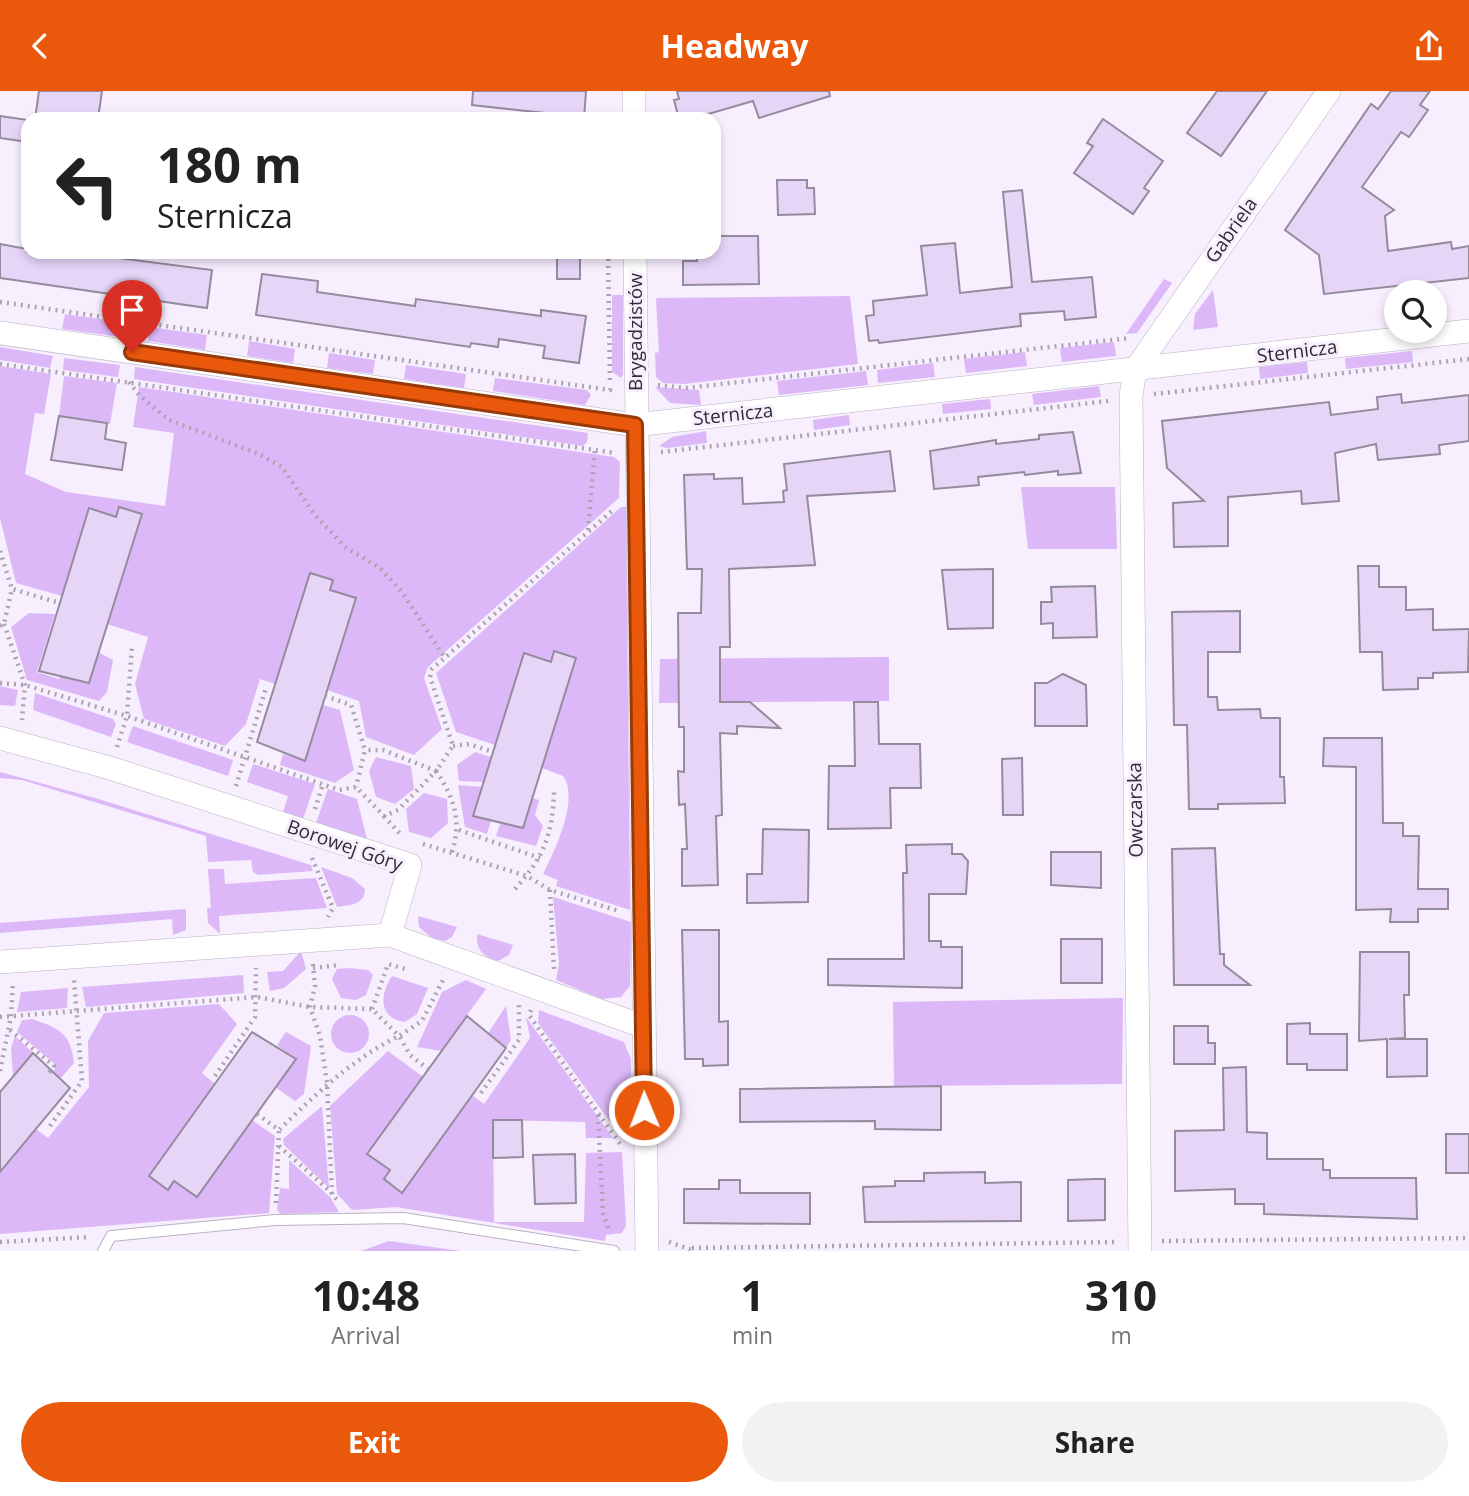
<!DOCTYPE html>
<html lang="en">
<head>
<meta charset="utf-8">
<style>
	:root { --surface:#fff; --page:#f2f2f2; --text:#222; --muted:#767676; --accent:#ea580c }
	body { margin:0; font-family:"Open Sans",sans-serif; background:var(--page); color:var(--text); height:100vh; display:flex; flex-direction:column; font-size:26px; white-space:nowrap }
	* { box-sizing:border-box; margin:0 }
	p { font-size:23px; color:var(--muted) }
	.icon { flex:none; width:38px; height:38px; fill:none; stroke:currentColor; stroke-width:2; stroke-linecap:round; stroke-linejoin:round }
	.map { position:relative; height:1160px; overflow:hidden }
	.drawer { display:flex; flex-direction:column; background:var(--surface); flex:1 }
	.drawer>* { flex:none }
	.guide { position:absolute; left:21px; top:21px; width:700px; height:147px; border-radius:21px; box-shadow:0 4px 10px #0003; background:#fff; color:var(--text); overflow:hidden }
	.controls { position:absolute; left:1384px; top:189px; display:grid; gap:14px }
	.controls a { display:grid; place-items:center; width:63px; height:63px; border-radius:50%; background:var(--surface); box-shadow:0 4px 10px #0003; font-size:35px }
	.pin { position:absolute; display:grid; place-items:center; width:60px; height:60px; color:#fff; margin:-72px -30px; border-radius:50% 50% 50% 0; rotate:-45deg; box-shadow:0 0 7px #0007 }
	.pin .icon { rotate:45deg }
	.me { position:absolute; width:77px; margin:-38px; rotate:359deg; stroke-linejoin:round; filter:drop-shadow(0 0 5px #0008) }
	.turn { display:flex; align-items:center; gap:24px; height:147px; padding:0 21px; font-size:32px }
	.turn .icon { width:91px; height:91px; stroke-width:2.5 }
	.turn b { display:block; font-size:49px; line-height:60px }
	.eta { display:flex; justify-content:space-evenly; align-items:center; height:119px; text-align:center }
	.eta b { font-size:42px; font-weight:700; line-height:49px }
	.button { display:flex; gap:14px; margin-top:auto; padding:14px 21px }
	.button a { flex:1; height:80px; border-radius:42px; background:var(--accent); color:#fff; font-size:28px; font-weight:700; line-height:80px; text-align:center }
	.button a+a { background:var(--page); color:var(--text) }
	header { display:flex; justify-content:space-between; align-items:center; height:91px; padding:0 21px; background:var(--accent); color:#fff; font-size:32px; font-weight:700 }
	.map>svg:first-child { display:block }
	.green { fill:#dcb8f9 }
	.building { fill:#e7d5f8; stroke:#948b9d; stroke-width:2 }
	.lines { fill:none; stroke-linecap:round; stroke-linejoin:round }
	.service-casing { stroke:#bbb1c4; stroke-width:12 }
	.minor-casing { stroke:#bbb1c4; stroke-width:24 }
	.path { stroke:#aba4b0; stroke-width:4.5; stroke-dasharray:2 5; stroke-linecap:butt }
	.service { stroke:#fff; stroke-width:10 }
	.minor { stroke:#fff; stroke-width:23 }
	.route-casing { stroke:#983908; stroke-width:18 }
	.route { stroke:#ea580c; stroke-width:12 }
	.labels { text-anchor:middle; dominant-baseline:central; stroke-width:6; stroke-linejoin:round; paint-order:stroke }
	.street-label { font-size:19px; fill:#312d34; stroke:#f7eefe }
</style>
</head>
<body>
<header><svg class="icon" aria-label="back" viewBox="0 0 24 24"><path d="M15 5l-7 7 7 7"/></svg>Headway<svg class="icon" aria-label="share" viewBox="0 0 24 24"><path d="M12 15V3M7 8l5-5 5 5M5 13v7h14v-7"/></svg></header>
<div class="map">
<svg width="1469" height="1160" viewBox="0 0 1469 1160">
	<rect width="100%" height="100%" fill="#f7eefe"/>
	<!-- green -->
	<g class="green">
		<path d="M 1164,188 L 1172,192 L 1137,242 L 1126,243 Z"/>
		<path d="M 1213,199 L 1218,236 L 1193,239 L 1195,223 Z"/>
		<path d="M 612,204 L 623,204 L 623,284 L 621,287 L 612,281 Z"/>
		<path d="M 850,205 L 858,273 L 684,293 L 663,292 L 656,286 L 655,262 L 659,261 L 656,207 Z"/>
		<path d="M 65,223 L 122,231 L 120,246 L 62,238 Z"/>
		<path d="M 150,236 L 207,244 L 205,259 L 148,250 Z"/>
		<path d="M 249,250 L 295,258 L 293,272 L 247,265 Z"/>
		<path d="M 1114,251 L 1116,265 L 1062,271 L 1060,257 Z"/>
		<path d="M 0,256 L 53,265 L 50,277 L 0,269 Z"/>
		<path d="M 1412,260 L 1413,271 L 1346,278 L 1345,267 Z"/>
		<path d="M 1025,261 L 1027,275 L 966,282 L 964,268 Z"/>
		<path d="M 329,262 L 375,269 L 373,283 L 327,277 Z"/>
		<path d="M 64,267 L 120,274 L 118,286 L 63,279 Z"/>
		<path d="M 1307,271 L 1308,282 L 1260,288 L 1259,276 Z"/>
		<path d="M 933,272 L 935,286 L 878,292 L 877,279 Z"/>
		<path d="M 406,274 L 466,283 L 464,297 L 404,288 Z"/>
		<path d="M 0,275 L 51,283 L 44,323 L 35,322 L 25,383 L 66,401 L 165,415 L 174,342 L 133,336 L 139,296 L 614,366 L 620,371 L 619,407 L 428,576 L 424,587 L 442,638 L 414,664 L 366,646 L 359,610 L 327,599 L 356,508 L 334,501 L 275,593 L 260,588 L 246,633 L 225,655 L 144,628 L 135,593 L 148,546 L 107,533 L 142,423 L 120,416 L 115,429 L 111,424 L 89,418 L 62,505 L 16,492 L 0,427 Z"/>
		<path d="M 135,276 L 588,342 L 587,351 L 583,355 L 134,288 Z"/>
		<path d="M 866,280 L 868,294 L 779,304 L 777,290 Z"/>
		<path d="M 64,285 L 117,292 L 110,333 L 59,325 Z"/>
		<path d="M 495,287 L 587,299 L 591,304 L 585,314 L 493,300 Z"/>
		<path d="M 1099,295 L 1101,306 L 1034,314 L 1032,303 Z"/>
		<path d="M 655,296 L 699,299 L 701,314 L 670,312 Z"/>
		<path d="M 990,308 L 991,318 L 943,323 L 942,313 Z"/>
		<path d="M 849,324 L 850,334 L 814,339 L 813,329 Z"/>
		<path d="M 706,340 L 707,352 L 667,357 L 659,355 L 672,346 Z"/>
		<path d="M 1021,396 L 1115,396 L 1117,458 L 1028,458 Z"/>
		<path d="M 621,416 L 626,416 L 630,819 L 556,795 L 558,789 L 543,783 C 554,761 580,708 563,685 L 542,677 L 576,567 L 554,561 L 550,574 L 546,569 L 524,562 L 495,654 L 456,641 L 436,582 Z"/>
		<path d="M 29,522 L 55,523 L 37,581 L 59,588 L 62,581 L 88,593 L 98,561 L 113,569 L 107,601 L 99,610 L 27,589 L 11,536 Z"/>
		<path d="M 889,566 L 889,610 L 659,612 L 660,568 Z"/>
		<path d="M 0,595 L 18,599 L 15,615 L 0,614 Z"/>
		<path d="M 35,602 L 113,628 L 116,633 L 111,646 L 33,619 Z"/>
		<path d="M 323,614 L 340,619 L 354,679 L 335,692 L 280,674 L 283,663 L 305,670 Z"/>
		<path d="M 133,635 L 233,669 L 228,685 L 127,651 Z"/>
		<path d="M 475,661 L 491,666 L 484,691 L 459,690 L 457,674 Z"/>
		<path d="M 376,666 L 411,675 L 414,698 L 395,713 L 376,706 L 369,680 Z"/>
		<path d="M 253,673 L 315,693 L 303,728 L 283,721 L 288,705 L 247,691 Z"/>
		<path d="M 0,681 L 95,707 L 311,774 L 313,780 L 258,784 L 253,781 L 251,769 L 208,771 L 206,745 L 22,689 L 0,687 Z"/>
		<path d="M 458,694 L 482,696 L 473,724 L 491,730 L 487,743 L 465,736 Z"/>
		<path d="M 328,698 L 357,708 L 367,748 L 316,732 Z"/>
		<path d="M 424,702 L 447,708 L 448,732 L 431,747 L 409,741 L 406,718 Z"/>
		<path d="M 532,707 L 539,709 L 535,724 L 543,735 L 536,755 L 496,745 L 501,730 Z"/>
		<path d="M 321,776 L 352,787 L 365,798 C 365,814 350,814 337,816 Z"/>
		<path d="M 208,778 L 224,778 L 225,793 L 316,787 L 327,817 L 219,825 L 220,843 L 208,832 L 207,817 L 211,817 Z"/>
		<path d="M 553,806 L 631,831 L 630,895 L 621,906 L 602,908 L 556,889 L 559,873 Z"/>
		<path d="M 186,818 L 186,839 L 173,844 L 172,828 L 0,842 L 0,832 Z"/>
		<path d="M 418,825 L 457,836 L 452,846 L 445,850 L 432,847 L 419,836 Z"/>
		<path d="M 477,843 L 513,854 L 509,864 L 498,870 C 483,866 476,859 477,843 Z"/>
		<path d="M 301,860 L 306,878 L 284,897 L 270,900 L 267,881 L 283,880 Z"/>
		<path d="M 350,877 L 368,879 L 373,884 L 366,904 L 356,909 L 341,907 L 332,888 L 337,878 Z"/>
		<path d="M 243,884 L 244,902 L 86,916 L 82,896 Z"/>
		<path d="M 392,885 L 428,897 L 417,923 L 405,931 C 379,928 379,904 392,885 Z"/>
		<path d="M 466,889 L 486,898 L 441,960 L 417,956 L 442,901 Z"/>
		<path d="M 68,897 L 67,917 L 17,921 L 21,901 Z"/>
		<path d="M 1123,907 L 1122,993 L 894,995 L 893,911 Z"/>
		<path d="M 219,913 L 237,933 L 202,982 L 215,993 L 168,1099 L 176,1087 L 178,1093 L 197,1106 L 252,1029 L 275,1045 L 269,1122 L 0,1143 L 0,1081 L 36,1038 L 48,1047 L 89,996 L 88,950 L 104,922 Z"/>
		<path d="M 506,915 L 511,949 L 506,957 L 487,944 Z"/>
		<path d="M 539,919 L 624,951 L 631,968 L 632,1039 L 616,1039 L 538,932 Z"/>
		<circle cx="350" cy="943" r="19"/>
		<path d="M 526,926 L 613,1047 L 586,1047 L 585,1031 L 493,1029 L 494,1131 L 584,1131 L 586,1062 L 622,1061 L 626,1135 L 622,1142 L 606,1144 L 605,1150 L 396,1116 L 352,1119 L 337,1103 L 330,1015 L 388,960 L 423,986 L 367,1063 L 385,1076 L 392,1076 L 384,1088 L 403,1101 L 472,1004 L 484,1013 L 530,947 Z"/>
		<path d="M 32,928 C 59,937 71,942 74,972 L 60,988 L 52,982 L 57,975 L 17,941 L 22,929 Z"/>
		<path d="M 286,941 L 311,955 L 304,1003 L 295,1010 L 275,996 L 295,968 L 277,954 Z"/>
		<path d="M 15,945 L 33,962 L 13,986 L 11,957 Z"/>
		<path d="M 322,1015 L 329,1097 L 284,1054 L 283,1048 Z"/>
		<path d="M 289,1069 L 330,1106 L 339,1121 L 281,1123 L 277,1119 L 280,1097 L 289,1098 Z"/>
		<path d="M 389,1150 L 461,1160 L 361,1160 Z"/>
	</g>
	<!-- building -->
	<g class="building">
		<path d="M 39,0 L 102,0 L 98,28 L 35,28 Z"/>
		<path d="M 473,0 L 586,0 L 584,28 L 543,28 L 544,22 L 472,14 Z"/>
		<path d="M 677,0 L 829,0 L 830,5 L 759,27 L 753,10 L 691,28 L 679,28 L 674,9 L 679,8 Z"/>
		<path d="M 1217,0 L 1267,0 L 1221,65 L 1187,42 Z"/>
		<path d="M 1391,0 L 1430,0 L 1420,14 L 1428,19 L 1409,46 L 1401,41 L 1362,96 L 1394,119 L 1385,125 L 1388,160 L 1451,151 L 1452,158 L 1469,155 L 1469,187 L 1324,203 L 1319,164 L 1285,139 L 1371,13 L 1378,18 Z"/>
		<path d="M 0,25 L 28,29 L 28,51 L 0,47 Z"/>
		<path d="M 1103,28 L 1163,70 L 1144,97 L 1149,100 L 1133,123 L 1074,82 L 1093,55 L 1087,52 Z"/>
		<path d="M 777,89 L 807,89 L 807,97 L 814,97 L 815,123 L 778,124 Z"/>
		<path d="M 1022,99 L 1032,191 L 1092,186 L 1096,226 L 1065,229 L 1064,220 L 1020,223 L 1021,235 L 879,252 L 878,249 L 869,250 L 866,225 L 874,224 L 873,210 L 927,204 L 921,155 L 955,152 L 960,202 L 1012,196 L 1003,101 Z"/>
		<path d="M 714,145 L 758,145 L 759,193 L 683,194 L 683,170 L 697,170 L 697,161 L 714,161 Z"/>
		<path d="M 0,153 L 27,158 L 27,161 L 72,161 L 212,179 L 207,217 L 0,187 Z"/>
		<rect x="557" y="163" width="23" height="25"/>
		<path d="M 262,183 L 318,190 L 317,201 L 415,215 L 416,208 L 541,225 L 541,219 L 586,225 L 579,272 L 543,267 L 545,255 L 499,248 L 498,256 L 471,252 L 470,256 L 256,224 Z"/>
		<path d="M 1401,303 L 1402,312 L 1469,304 L 1469,350 L 1439,354 L 1440,363 L 1378,369 L 1376,353 L 1335,362 L 1339,410 L 1302,413 L 1301,400 L 1228,406 L 1228,455 L 1174,456 L 1173,412 L 1204,410 L 1167,377 L 1162,330 L 1329,311 L 1331,324 L 1378,318 L 1377,306 Z"/>
		<path d="M 59,325 L 107,332 L 105,348 L 126,352 L 122,379 L 51,369 Z"/>
		<path d="M 1073,341 L 1081,382 L 1058,384 L 1058,380 L 1025,384 L 1024,381 L 978,386 L 979,394 L 934,398 L 930,360 L 996,349 L 996,353 L 1039,348 L 1039,344 Z"/>
		<path d="M 890,360 L 895,400 L 807,405 L 815,474 L 729,478 L 730,556 L 720,556 L 720,611 L 750,611 L 780,637 L 737,635 L 737,643 L 720,642 L 722,724 L 716,725 L 718,794 L 682,795 L 682,758 L 687,758 L 685,713 L 679,714 L 678,680 L 684,681 L 684,636 L 679,636 L 678,522 L 701,522 L 702,478 L 687,478 L 684,384 L 714,383 L 714,388 L 742,387 L 743,413 L 784,411 L 783,400 L 787,399 L 784,373 Z"/>
		<path d="M 119,416 L 142,423 L 89,592 L 39,580 L 89,417 L 116,426 Z"/>
		<path d="M 1358,475 L 1379,475 L 1379,496 L 1406,496 L 1406,519 L 1433,518 L 1433,539 L 1469,538 L 1468,581 L 1433,582 L 1433,587 L 1418,587 L 1418,598 L 1383,599 L 1382,561 L 1360,561 Z"/>
		<path d="M 993,478 L 993,537 L 948,538 L 942,479 Z"/>
		<path d="M 310,482 L 333,489 L 330,499 L 356,507 L 305,670 L 257,651 Z"/>
		<path d="M 1095,495 L 1097,546 L 1053,547 L 1053,532 L 1041,533 L 1041,511 L 1052,511 L 1051,496 Z"/>
		<path d="M 1240,520 L 1240,561 L 1208,561 L 1208,606 L 1217,606 L 1218,619 L 1260,618 L 1261,627 L 1280,627 L 1280,686 L 1284,686 L 1285,712 L 1218,713 L 1218,718 L 1189,718 L 1187,634 L 1174,634 L 1172,521 Z"/>
		<path d="M 554,560 L 576,567 L 523,737 L 473,725 L 524,562 L 551,571 Z"/>
		<path d="M 1063,583 L 1086,594 L 1087,635 L 1035,635 L 1035,592 L 1047,592 Z"/>
		<path d="M 854,611 L 878,611 L 879,653 L 920,653 L 921,697 L 890,697 L 891,737 L 828,738 L 829,675 L 855,675 Z"/>
		<path d="M 1324,647 L 1382,647 L 1383,732 L 1403,732 L 1403,745 L 1419,745 L 1418,798 L 1448,798 L 1448,818 L 1418,818 L 1418,831 L 1390,831 L 1391,818 L 1356,819 L 1356,676 L 1323,675 Z"/>
		<path d="M 1022,667 L 1023,724 L 1003,724 L 1002,668 Z"/>
		<path d="M 763,738 L 809,739 L 808,811 L 747,812 L 747,783 L 762,783 Z"/>
		<path d="M 952,753 L 952,763 L 962,763 L 968,770 L 966,803 L 929,803 L 929,850 L 941,850 L 941,856 L 962,856 L 962,897 L 828,894 L 828,868 L 904,868 L 903,782 L 907,782 L 906,754 Z"/>
		<path d="M 1215,757 L 1220,863 L 1224,863 L 1224,874 L 1250,894 L 1174,894 L 1172,758 Z"/>
		<path d="M 1051,761 L 1101,761 L 1101,797 L 1051,794 Z"/>
		<path d="M 682,839 L 719,839 L 719,931 L 728,930 L 728,974 L 703,975 L 703,968 L 685,968 Z"/>
		<rect x="1061" y="848" width="41" height="44"/>
		<path d="M 1360,861 L 1409,861 L 1409,904 L 1404,904 L 1405,947 L 1389,948 L 1427,948 L 1427,985 L 1387,986 L 1387,948 L 1359,950 Z"/>
		<path d="M 467,925 L 506,957 L 402,1102 L 384,1088 L 390,1079 L 367,1063 Z"/>
		<path d="M 1310,932 L 1310,943 L 1347,943 L 1347,979 L 1307,979 L 1307,973 L 1287,973 L 1287,933 Z"/>
		<path d="M 1174,935 L 1208,935 L 1208,952 L 1215,952 L 1215,973 L 1174,973 Z"/>
		<path d="M 252,941 L 296,968 L 197,1106 L 174,1090 L 168,1099 L 149,1085 Z"/>
		<path d="M 33,962 L 70,997 L 0,1081 L 0,1001 Z"/>
		<path d="M 1246,976 L 1247,1041 L 1267,1042 L 1267,1068 L 1323,1068 L 1323,1079 L 1330,1079 L 1330,1087 L 1416,1087 L 1417,1128 L 1264,1123 L 1264,1113 L 1235,1113 L 1235,1098 L 1175,1100 L 1175,1040 L 1224,1039 L 1223,977 Z"/>
		<path d="M 941,995 L 941,1039 L 875,1038 L 875,1030 L 740,1031 L 740,998 Z"/>
		<path d="M 493,1029 L 522,1029 L 523,1066 L 493,1067 Z"/>
		<rect x="1446" y="1043" width="23" height="39"/>
		<path d="M 575,1063 L 576,1112 L 535,1113 L 533,1064 Z"/>
		<path d="M 985,1081 L 985,1092 L 1021,1091 L 1021,1130 L 865,1131 L 863,1096 L 895,1095 L 895,1090 L 924,1090 L 924,1082 Z"/>
		<path d="M 1095,1088 L 1105,1088 L 1105,1129 L 1068,1130 L 1068,1089 Z"/>
		<path d="M 719,1089 L 740,1089 L 740,1102 L 810,1102 L 810,1133 L 684,1132 L 684,1098 L 719,1098 Z"/>
	</g>
	<g class="lines">
		<defs>
			<path id="service" d="M 103,1160 L 111,1145 L 275,1129 L 403,1127 L 614,1160"/>
			<g id="minor">
				<path d="M 634,0 L 634,28"/>
				<path d="M 635,161 L 647,1160"/>
				<path d="M 0,242 L 635,334 L 1469,240"/>
				<path d="M 0,647 L 110,677 L 410,774 L 390,844"/>
				<path d="M 0,871 L 390,844 L 642,935"/>
				<path d="M 1140,1160 L 1131,305 L 1135,279 L 1329,0"/>
			</g>
		</defs>
		<!-- service casing -->
		<use href="#service" class="service-casing"/>
		<!-- minor casing -->
		<use href="#minor" class="minor-casing"/>
		<!-- path -->
		<g class="path">
			<path d="M 608,161 L 610,294"/>
			<path d="M 0,211 L 610,299 L 611,294"/>
			<path d="M 0,273 L 615,362"/>
			<path d="M 129,291 L 139,304 L 169,329 L 259,363 L 282,376 L 315,424 L 345,456 L 380,477 L 402,501 L 445,567"/>
			<path d="M 658,294 L 686,297 L 1130,247"/>
			<path d="M 1154,303 L 1469,268"/>
			<path d="M 661,361 L 1108,310"/>
			<path d="M 588,439 L 595,357"/>
			<path d="M 0,460 L 12,498"/>
			<path d="M 4,533 L 25,594 L 22,629"/>
			<path d="M 0,535 L 4,533 L 12,498 L 60,512"/>
			<path d="M 0,592 L 25,594 L 127,625 L 339,699 L 356,696 L 384,725 L 398,719 L 436,680 L 383,659 L 365,659"/>
			<path d="M 325,605 L 351,614 L 365,659 L 356,696"/>
			<path d="M 453,655 L 469,653 L 493,661"/>
			<path d="M 117,656 L 127,625 L 132,554"/>
			<path d="M 236,695 L 266,597"/>
			<path d="M 315,718 L 323,693"/>
			<path d="M 384,725 L 402,745"/>
			<path d="M 459,739 L 540,767"/>
			<path d="M 423,753 L 527,785 L 550,799 L 619,820"/>
			<path d="M 452,761 C 462,729 454,707 436,680 L 453,655 L 430,586 L 432,578 L 613,419"/>
			<path d="M 312,767 L 333,817 L 328,826"/>
			<path d="M 515,798 C 544,766 553,743 554,699"/>
			<path d="M 550,799 L 554,878"/>
			<path d="M 313,873 L 315,895 L 310,916 L 320,945 L 327,992 L 332,1103 L 339,1111"/>
			<path d="M 313,877 L 339,874"/>
			<path d="M 372,918 L 388,873 L 408,879"/>
			<path d="M 531,919 L 529,924 L 620,1053"/>
			<path d="M 0,926 L 257,906 L 310,916 L 372,918 L 399,945 L 422,930 L 443,889"/>
			<path d="M 10,939 L 54,975 L 48,983"/>
			<path d="M 0,980 L 11,925 L 13,892"/>
			<path d="M 215,985 L 255,926 L 256,877"/>
			<path d="M 481,1002 L 519,949 L 519,913"/>
			<path d="M 257,1023 L 279,1039 C 316,1003 352,968 399,945 L 410,964 L 428,978"/>
			<path d="M 598,1024 L 603,1122 L 609,1140"/>
			<path d="M 50,1035 L 82,990 L 74,889"/>
			<path d="M 279,1055 L 332,1102"/>
			<path d="M 276,1112 L 279,1039"/>
			<path d="M 1162,1150 L 1469,1147"/>
			<path d="M 0,1151 L 90,1146"/>
			<path d="M 669,1151 L 692,1159"/>
			<path d="M 692,1157 L 1118,1151"/>
		</g>
		<!-- service -->
		<use href="#service" class="service"/>
		<!-- minor -->
		<use href="#minor" class="minor"/>
	</g>
	<g class="lines">
		<defs>
			<path id="route" d="M 132,261 L 635,334 L 644,1019"/>
		</defs>
		<!-- route casing -->
		<use href="#route" class="route-casing"/>
		<!-- route -->
		<use href="#route" class="route"/>
	</g>
	<g class="labels">
		<!-- street labels -->
		<g class="street-label">
			<text transform="translate(1231 139) rotate(-55)">Gabriela</text>
			<text transform="translate(635 241) rotate(-90)">Brygadzistów</text>
			<text transform="translate(1297 260) rotate(-7)">Sternicza</text>
			<text transform="translate(733 323) rotate(-6)">Sternicza</text>
			<text transform="translate(1135 719) rotate(-91)">Owczarska</text>
			<text transform="translate(345 754) rotate(19)">Borowej Góry</text>
		</g>
	</g>
</svg>
<div class="controls">
<a><svg class="icon" aria-label="search" viewBox="0 0 24 24"><circle cx="10" cy="10" r="6"/><path d="M15 15l6 6"/></svg></a>
</div>
<div class="pin" style="left:132px;top:261px;background:#d93025"><svg class="icon" aria-label="arrive" viewBox="0 0 24 24"><path d="M6 21V4h12l-3 4 3 4H6"/></svg></div>
<svg class="me" style="left:644px;top:1019px" viewBox="-20 -20 40 40"><circle r="17" fill="#ea580c" stroke="#fff" stroke-width="3"/><path d="M0-11L8 9 0 5-8 9z" fill="#fff"/></svg>
<div class="guide">
<div class="turn"><svg class="icon" aria-label="left" viewBox="0 0 24 24"><path d="M17 20v-9H6M10 6l-5 5 5 5"/></svg><div><b>180 m</b>Sternicza</div></div>
</div>
</div>
<section class="drawer">
<div class="eta">
<div><b>10:48</b><p>Arrival</p></div>
<div><b>1</b><p>min</p></div>
<div><b>310</b><p>m</p></div>
</div>
<div class="button"><a>Exit</a><a>Share</a></div>
</section>
</body>
</html>
